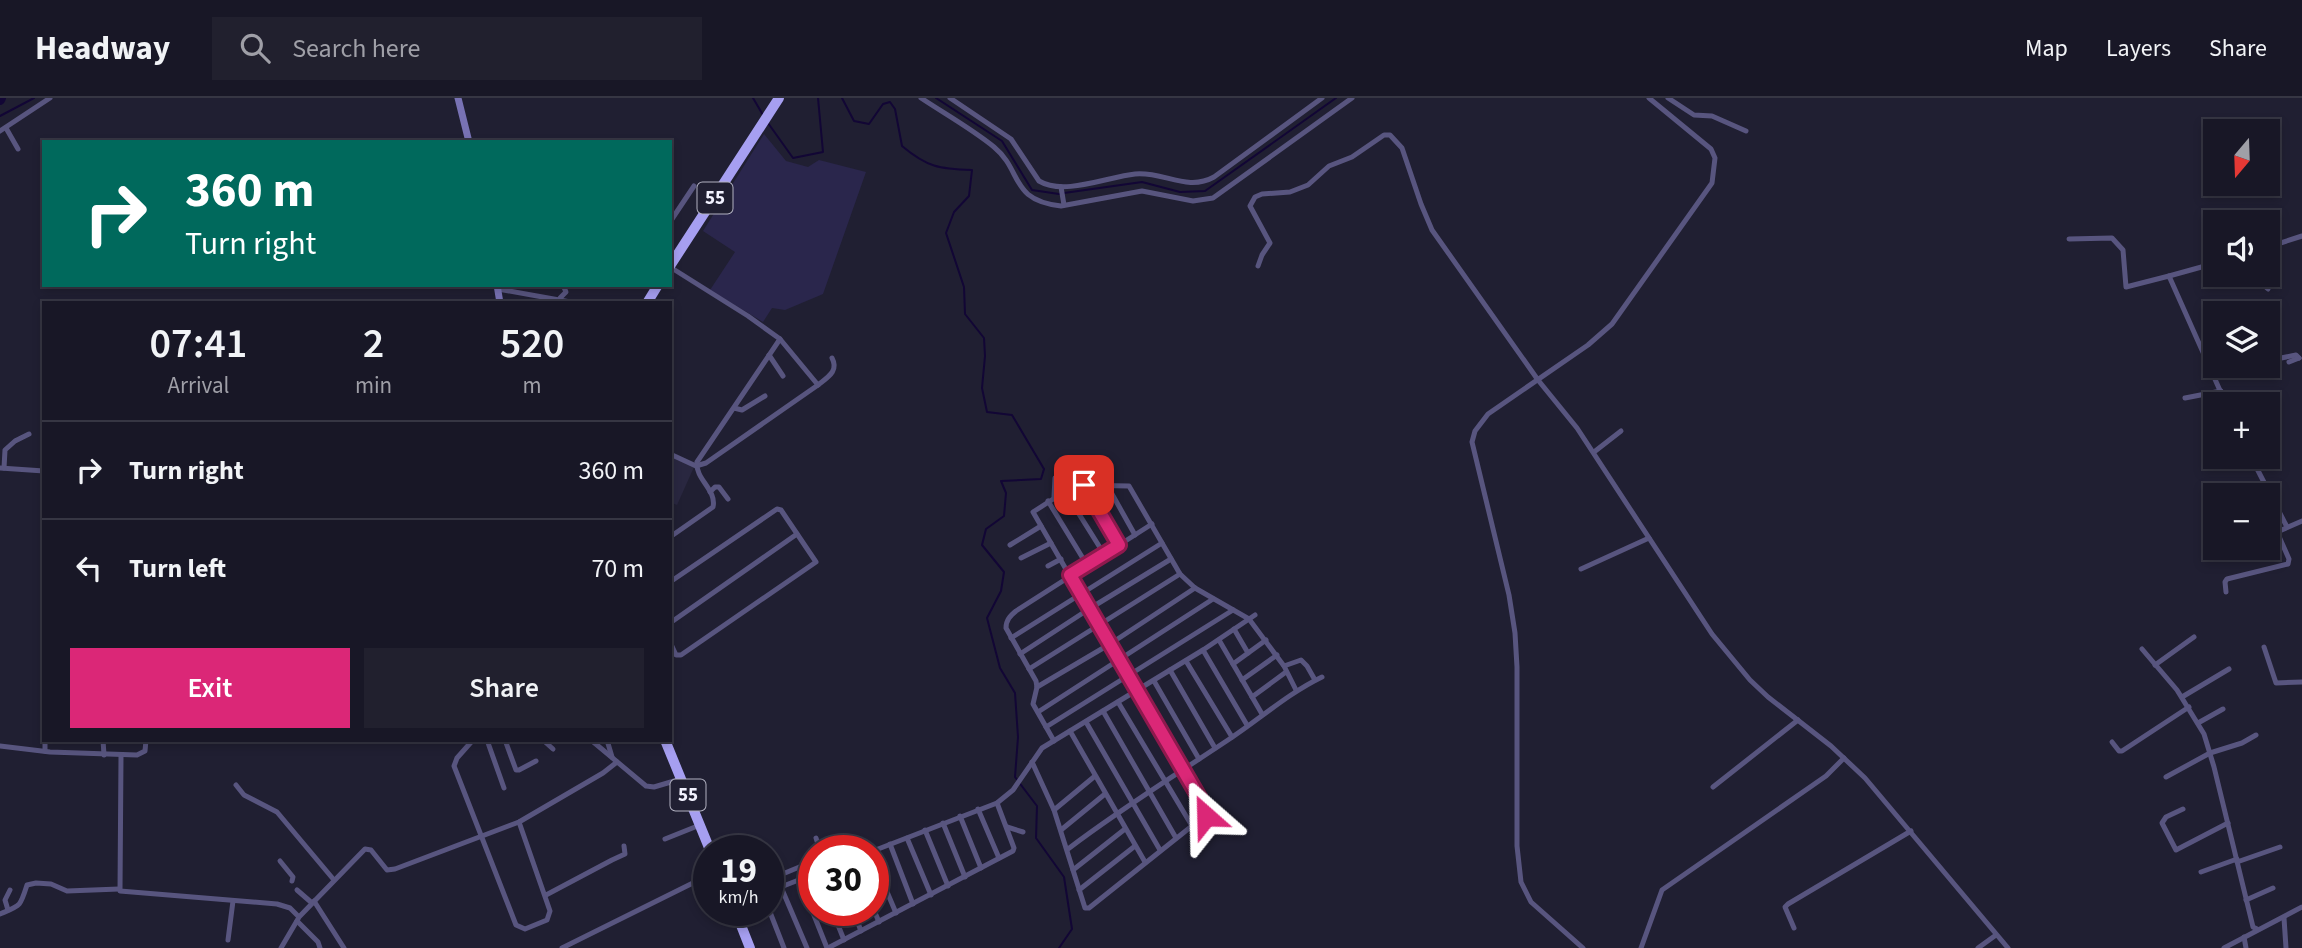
<!DOCTYPE html>
<html lang="en">
<head>
<meta charset="utf-8">
<style>
	:root { --surface:#181726; --page:#21202e; --text:#f1f3f6; --muted:#9f9fa7; --line:#363643; --accent:#db2777 }
	body { margin:0; font-family:"Source Sans 3",sans-serif; background:var(--page); color:var(--text); height:100vh; display:flex; flex-direction:column; font-size:26px; white-space:nowrap }
	* { box-sizing:border-box; margin:0 }
	p { font-size:23px; color:var(--muted) }
	.icon { flex:none; width:38px; height:38px; fill:none; stroke:currentColor; stroke-width:2; stroke-linecap:round; stroke-linejoin:round }
	.map { position:relative; flex:1; overflow:hidden }
	.panel { position:absolute; left:42px; top:203px; width:630px; height:441px; display:flex; flex-direction:column; background:var(--surface); border-radius:0px; box-shadow:0 4px 10px #0003,0 0 0 2px var(--line) }
	.panel>* { flex:none }
	.top-card { position:absolute; left:42px; top:42px; width:630px; height:147px; border-radius:0px; box-shadow:0 4px 10px #0003,0 0 0 2px var(--line); background:#00695c; color:#fff; overflow:hidden }
	.needle { width:46px; rotate:199deg }
	.fabs { position:absolute; left:2203px; top:21px; display:grid; gap:14px }
	.fabs a { display:grid; place-items:center; width:77px; height:77px; border-radius:0px; background:var(--surface); box-shadow:0 4px 10px #0003,0 0 0 2px var(--line); font-size:35px }
	.speed { position:absolute; left:693px; top:737px; display:flex; gap:14px; font-size:35px; font-weight:700; text-align:center }
	.speed>* { display:grid; place-content:center; width:91px; height:91px; border-radius:50%; background:var(--surface); box-shadow:0 4px 10px #0003,0 0 0 2px var(--line); line-height:1 }
	.speed small { font-size:18px; font-weight:400 }
	.speed .limit { border:10px solid #d22; background:#fff; color:#111 }
	.pin { position:absolute; display:grid; place-items:center; width:60px; height:60px; color:#fff; margin:-30px; border-radius:14px; box-shadow:0 4px 10px #0006 }
	.me { position:absolute; width:77px; margin:-38px; rotate:335deg; stroke-linejoin:round; filter:drop-shadow(0 0 5px #0008) }
	.turn { display:flex; align-items:center; gap:24px; height:147px; padding:0 28px; font-size:32px }
	.turn .icon { width:91px; height:91px; stroke-width:2.5 }
	.turn b { display:block; font-size:49px; line-height:60px }
	.eta { display:flex; justify-content:space-evenly; align-items:center; height:119px; text-align:center }
	.eta b { font-size:42px; font-weight:600; line-height:49px }
	.primary-button { display:flex; gap:14px; margin-top:auto; padding:14px 28px }
	.primary-button a { flex:1; height:80px; border-radius:0px; background:var(--accent); color:#fff; font-size:28px; font-weight:600; line-height:80px; text-align:center }
	.primary-button a+a { background:var(--page); color:var(--text) }
	ul { padding:0; list-style:none }
	li { display:flex; align-items:center; gap:21px; height:98px; padding:0 28px; border-top:2px solid var(--line) }
	li div { flex:1 }
	li b { display:block; font-size:26px }
	li em { font-style:normal }
	header { display:flex; align-items:center; gap:42px; box-sizing:border-box; height:98px; padding:0 35px; background:var(--surface); border-bottom:2px solid var(--line) }
	header strong { font-size:33px }
	nav { display:flex; gap:38px; margin-inline-start:auto; font-size:24px }
	.search { width:490px; height:63px; background:var(--page); display:flex; align-items:center; gap:18px; box-sizing:border-box; padding:0 24px; border-radius:0px; color:var(--muted); font-size:26px }
	.map>svg:first-child { display:block }
	.built { fill:#292740 }
	.green { fill:#2a264c }
	.lines { fill:none; stroke-linecap:round; stroke-linejoin:round }
	.stream { stroke:#120635; stroke-width:2 }
	.river { stroke:#120635; stroke-width:10 }
	.street { stroke:#58557f; stroke-width:5 }
	.secondary { stroke:#7872b4; stroke-width:7 }
	.highway { stroke:#a69ff1; stroke-width:10 }
	.route-casing { stroke:#8e194d; stroke-width:18 }
	.route { stroke:#db2777; stroke-width:12 }
	.labels { text-anchor:middle; dominant-baseline:central; stroke-width:7; stroke-linejoin:round; paint-order:stroke }
	.shield { fill:#201f32; stroke:#b2b2c1; stroke-width:2 }
	.shield-label { font-size:19px; font-weight:bold; fill:#f1f1fe }
</style>
</head>
<body>
<header>
<strong>Headway</strong>
<div class="search"><svg class="icon" aria-label="search" viewBox="0 0 24 24"><circle cx="10" cy="10" r="6"/><path d="M15 15l6 6"/></svg>Search here</div>
<nav><a>Map</a><a>Layers</a><a>Share</a></nav>
</header>
<div class="map">
<svg width="2302" height="850" viewBox="0 0 2302 850">
	<rect width="100%" height="100%" fill="#201f32"/>
	<!-- built -->
	<path class="built" d="M 670,357 L 694,369 L 677,407 L 670,404 Z"/>
	<!-- green -->
	<path class="green" d="M 764,36 L 786,63 L 808,69 L 819,62 L 866,74 L 823,196 L 785,212 L 772,210 L 763,224 L 710,192 L 735,154 L 703,133 Z"/>
	<g class="lines">
		<!-- stream -->
		<g class="stream">
			<path d="M 753,0 L 763,17"/>
			<path d="M 842,0 L 854,23 L 869,26 L 883,6 L 890,4 L 895,11 L 902,48 C 927,69 939,71 972,72 L 969,98 L 954,114 L 946,135 L 964,189 L 965,216 L 984,240 L 985,258 L 982,290 L 987,314 L 1012,317 L 1044,371 L 1041,381 L 1001,383 L 1006,395 L 1004,418 L 986,431 L 982,447 L 1004,474 L 1001,493 L 987,520 L 1000,570 L 1015,595 L 1018,639 L 1015,679 L 1037,708 L 1036,740 L 1064,779 L 1072,831 L 1059,850"/>
			<path d="M 936,0 L 1002,43 L 1032,92 L 1059,96"/>
			<path d="M 0,18 L 34,0"/>
			<path d="M 768,25 L 793,60 L 823,54 L 818,0"/>
			<path d="M 1064,95 L 1142,84 L 1180,94 L 1205,93 L 1336,0"/>
		</g>
		<!-- river -->
		<path class="river" d="M 0,2 L 1,0"/>
		<!-- street -->
		<g class="street">
			<path d="M 921,0 C 945,16 972,31 994,49 C 1023,73 1009,102 1061,108 L 1142,93 L 1193,103 L 1213,100 L 1352,0"/>
			<path d="M 950,0 L 1011,41 L 1039,83 C 1064,98 1107,79 1135,76 C 1163,73 1187,94 1214,79 L 1322,0"/>
			<path d="M 1668,0 L 1694,17 L 1712,18 L 1746,33"/>
			<path d="M 6,30 L 18,51"/>
			<path d="M 0,33 L 50,0"/>
			<path d="M 1061,89 L 1064,107"/>
			<path d="M 670,124 L 694,88"/>
			<path d="M 2069,141 L 2112,140 L 2123,152 L 2126,189 L 2169,178 L 2226,306"/>
			<path d="M 2268,149 L 2302,138"/>
			<path d="M 1258,168 L 1262,157 L 1270,145 L 1250,108 L 1255,99 L 1262,96 L 1290,94 L 1308,87 L 1329,68 L 1352,59 L 1384,37 L 1390,37 L 1402,50 L 1421,106 L 1432,132 L 1538,282 L 1577,330 L 1712,536 L 1750,582 L 1768,599 L 1831,648 L 1865,680 L 2008,850"/>
			<path d="M 670,169 L 748,218 L 780,241 L 697,364 C 695,381 717,392 713,409 L 670,439"/>
			<path d="M 2257,177 L 2259,183 L 2268,191"/>
			<path d="M 2169,178 L 2216,165"/>
			<path d="M 498,191 L 576,205"/>
			<path d="M 560,200 L 566,194 L 563,187"/>
			<path d="M 769,257 L 783,278"/>
			<path d="M 2271,262 L 2296,257 L 2299,260"/>
			<path d="M 2289,264 L 2299,260"/>
			<path d="M 818,287 C 828,279 839,273 832,260"/>
			<path d="M 2185,300 L 2221,293"/>
			<path d="M 734,310 L 742,312 L 765,298"/>
			<path d="M 1594,354 L 1621,333"/>
			<path d="M 670,356 L 696,368 L 706,365 L 818,287 L 780,241"/>
			<path d="M 2251,359 L 2287,429"/>
			<path d="M 0,370 L 44,373"/>
			<path d="M 4,370 L 5,352 L 15,343 L 29,336"/>
			<path d="M 1084,387 L 1120,447"/>
			<path d="M 1107,387 L 1135,437"/>
			<path d="M 1064,392 L 1104,456"/>
			<path d="M 710,394 L 715,389 L 719,389 L 728,401"/>
			<path d="M 1054,399 L 1055,380"/>
			<path d="M 1048,403 L 1087,467"/>
			<path d="M 1010,447 L 1041,428"/>
			<path d="M 1021,460 L 1051,445"/>
			<path d="M 1048,468 L 1061,461"/>
			<path d="M 1581,471 L 1649,440"/>
			<path d="M 670,484 L 777,411 L 781,412 L 816,464 L 681,557 L 676,557 L 670,544"/>
			<path d="M 2226,494 L 2225,484 L 2227,481 L 2288,466 L 2289,461 L 2277,434 L 2302,423"/>
			<path d="M 670,525 L 797,436"/>
			<path d="M 1234,531 L 1248,555"/>
			<path d="M 1011,540 L 1162,445"/>
			<path d="M 1219,542 L 1262,616"/>
			<path d="M 2264,549 L 2276,585 L 2302,584"/>
			<path d="M 2142,551 L 2177,592 L 2204,636 L 2214,669 L 2253,829 L 2257,831"/>
			<path d="M 1203,552 L 1247,627"/>
			<path d="M 1020,556 L 1089,511 L 1171,461"/>
			<path d="M 1186,563 L 1232,639"/>
			<path d="M 1233,566 L 1266,542"/>
			<path d="M 2155,567 L 2194,539"/>
			<path d="M 1284,568 L 1301,562 L 1307,568 L 1315,582"/>
			<path d="M 1029,571 L 1180,476"/>
			<path d="M 1170,572 L 1215,650"/>
			<path d="M 1242,582 L 1277,557"/>
			<path d="M 1154,583 L 1199,661"/>
			<path d="M 1037,589 L 1110,546 L 1195,490"/>
			<path d="M 1252,599 L 1286,574"/>
			<path d="M 2182,599 L 2229,571"/>
			<path d="M 1118,604 L 1192,728"/>
			<path d="M 1103,613 L 1176,740"/>
			<path d="M 1038,614 L 1213,501"/>
			<path d="M 1086,624 L 1160,752"/>
			<path d="M 2198,625 L 2223,611"/>
			<path d="M 1046,629 L 1233,512"/>
			<path d="M 1070,633 L 1145,764"/>
			<path d="M 45,642 L 45,653"/>
			<path d="M 103,642 L 104,657"/>
			<path d="M 473,642 L 457,660 L 454,668 L 516,827 L 525,831 L 547,822 L 550,813 L 519,724"/>
			<path d="M 487,642 L 504,690"/>
			<path d="M 505,642 L 516,672 L 519,672 L 536,663"/>
			<path d="M 543,642 L 553,651"/>
			<path d="M 591,642 L 646,688 L 654,689 L 681,681"/>
			<path d="M 607,642 L 612,659"/>
			<path d="M 1054,643 L 1033,606 L 1037,589 L 1036,583 L 1006,530 C 1006,522 1010,518 1016,513 L 1152,426"/>
			<path d="M 2112,644 L 2119,653 L 2122,653 L 2189,609"/>
			<path d="M 0,648 L 50,654 L 137,657 L 145,653 L 146,642"/>
			<path d="M 121,658 L 120,793 L 277,806 L 290,810 L 299,819 L 365,751 L 371,752 L 387,772 L 395,771 L 519,724 L 603,675 L 617,664"/>
			<path d="M 1032,664 L 1054,712 L 1085,810 L 1089,810 L 1207,716 L 1033,414 L 1075,387 L 1129,388 L 1180,476 L 1195,490 L 1249,521 L 1284,568 L 1296,592"/>
			<path d="M 2166,679 L 2210,655 L 2242,645 L 2256,637"/>
			<path d="M 236,687 L 244,697 L 277,714 L 334,782"/>
			<path d="M 1713,689 L 1798,622"/>
			<path d="M 978,711 L 999,760"/>
			<path d="M 2183,711 L 2166,719 L 2162,725 L 2176,752 L 2228,725"/>
			<path d="M 1054,712 L 1095,678"/>
			<path d="M 960,718 L 981,770"/>
			<path d="M 943,725 L 965,779"/>
			<path d="M 1007,729 L 1023,734"/>
			<path d="M 925,732 L 948,788"/>
			<path d="M 1061,732 L 1105,696"/>
			<path d="M 816,740 L 820,752"/>
			<path d="M 907,740 L 931,797"/>
			<path d="M 665,741 L 700,727"/>
			<path d="M 890,746 L 913,806"/>
			<path d="M 1068,751 C 1119,712 1174,678 1228,642 C 1260,621 1287,596 1322,579"/>
			<path d="M 873,753 L 997,705 L 1013,692 L 1042,650 L 1203,552 L 1255,517"/>
			<path d="M 873,761 L 896,815"/>
			<path d="M 280,763 L 293,779 L 292,783"/>
			<path d="M 2237,764 L 2280,749"/>
			<path d="M 1073,772 L 1125,731"/>
			<path d="M 2201,774 L 2237,761"/>
			<path d="M 768,782 L 814,763"/>
			<path d="M 800,782 L 827,850"/>
			<path d="M 781,789 L 807,850"/>
			<path d="M 297,792 L 312,805"/>
			<path d="M 1079,792 L 1135,748"/>
			<path d="M 768,794 L 814,776"/>
			<path d="M 546,797 L 612,762 L 625,756 L 624,748"/>
			<path d="M 2246,802 L 2273,790"/>
			<path d="M 314,803 L 344,850"/>
			<path d="M 768,809 L 784,850"/>
			<path d="M 873,810 L 879,824"/>
			<path d="M 8,812 L 5,802 L 10,792"/>
			<path d="M 832,812 L 844,842"/>
			<path d="M 853,812 L 861,833"/>
			<path d="M 0,816 C 21,807 20,809 27,787 L 36,785 L 51,786 L 67,793 L 119,791"/>
			<path d="M 2284,820 L 2286,850"/>
			<path d="M 297,823 L 318,844 L 320,850"/>
			<path d="M 1794,830 L 1785,809 L 1788,806 L 1911,733"/>
			<path d="M 2244,839 L 2246,850"/>
			<path d="M 228,842 L 233,803"/>
			<path d="M 281,850 L 298,821"/>
			<path d="M 562,850 L 709,777"/>
			<path d="M 828,850 L 1013,753 L 1014,750 L 997,705"/>
			<path d="M 1583,850 L 1531,804 L 1521,784 L 1517,748 L 1517,569 L 1515,535 L 1509,497 L 1472,344 L 1475,333 L 1488,316 L 1588,247 L 1612,226 L 1712,85 L 1715,60 L 1711,51 L 1649,0"/>
			<path d="M 1641,850 L 1662,792 L 1826,678 L 1844,660"/>
			<path d="M 1978,850 L 1996,837"/>
			<path d="M 2224,850 L 2302,809"/>
		</g>
		<!-- secondary -->
		<g class="secondary">
			<path d="M 458,0 L 469,44"/>
			<path d="M 497,187 L 500,205"/>
		</g>
		<!-- highway -->
		<g class="highway">
			<path d="M 670,168 L 779,0"/>
			<path d="M 647,205 L 658,187"/>
			<path d="M 665,642 L 710,752"/>
			<path d="M 735,812 L 750,850"/>
		</g>
	</g>
	<g class="lines">
		<defs>
			<path id="route" d="M 1084,387 L 1119,447 L 1070,477 L 1207,713 L 1206,718"/>
		</defs>
		<!-- route casing -->
		<use href="#route" class="route-casing"/>
		<!-- route -->
		<use href="#route" class="route"/>
	</g>
	<g class="labels">
		<!-- shield labels -->
		<g class="shield">
			<rect x="697.5" y="84.5" width="35" height="31" rx="5"/>
			<rect x="670.5" y="681.5" width="35" height="31" rx="5"/>
		</g>
		<g class="shield-label">
			<text x="715" y="100">55</text>
			<text x="688" y="697">55</text>
		</g>
	</g>
</svg>
<div class="fabs">
<a><svg class="needle" viewBox="-14 -14 28 28"><path d="M0-13l5 13h-10z" fill="#e53935"/><path d="M0 13l5-13h-10z" fill="#9f9fa7"/></svg></a>
<a><svg class="icon" aria-label="sound" viewBox="0 0 24 24"><path d="M4 9h4l5-4v14l-5-4H4zM17 9q2 3 0 6"/></svg></a>
<a><svg class="icon" aria-label="layers" viewBox="0 0 24 24"><path d="M12 4l9 5-9 5-9-5zM3 14l9 5 9-5"/></svg></a>
<a>+</a>
<a>−</a>
</div>
<div class="speed"><div>19<small>km/h</small></div><div class="limit">30</div></div>
<div class="pin" style="left:1084px;top:387px;background:#d93025"><svg class="icon" aria-label="arrive" viewBox="0 0 24 24"><path d="M6 21V4h12l-3 4 3 4H6"/></svg></div>
<svg class="me" style="left:1206px;top:718px" viewBox="-20 -20 40 40"><path d="M0-17L14 15 0 8-14 15z" fill="#db2777" stroke="#fff" stroke-width="4"/></svg>
<div class="top-card">
<div class="turn"><svg class="icon" aria-label="right" viewBox="0 0 24 24"><path d="M7 20v-9h11M14 6l5 5-5 5"/></svg><div><b>360 m</b>Turn right</div></div>
</div>
<section class="panel">
<div class="eta">
<div><b>07:41</b><p>Arrival</p></div>
<div><b>2</b><p>min</p></div>
<div><b>520</b><p>m</p></div>
</div>
<ul>
<li><svg class="icon" aria-label="right" viewBox="0 0 24 24"><path d="M7 20v-9h11M14 6l5 5-5 5"/></svg><div><b>Turn right</b></div><em>360 m</em></li>
<li><svg class="icon" aria-label="left" viewBox="0 0 24 24"><path d="M17 20v-9H6M10 6l-5 5 5 5"/></svg><div><b>Turn left</b></div><em>70 m</em></li>
</ul>
<div class="primary-button"><a>Exit</a><a>Share</a></div>
</section>
</div>
</body>
</html>
